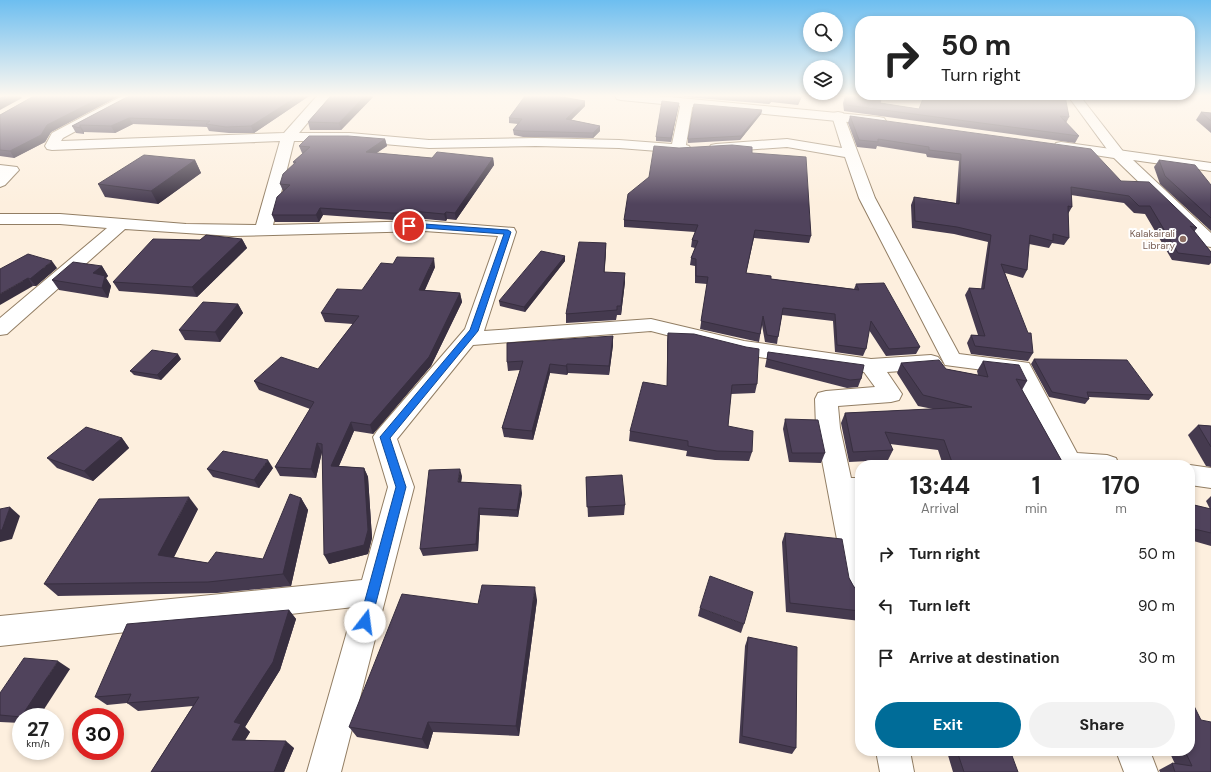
<!DOCTYPE html>
<html lang="en">
<head>
<meta charset="utf-8">
<style>
	:root { --surface:#fff; --page:#f2f2f2; --text:#222; --muted:#767676; --accent:#006c98 }
	body { margin:0; font-family:"DM Sans",sans-serif; background:var(--page); color:var(--text); height:100vh; display:flex; flex-direction:column; font-size:15px; white-space:nowrap }
	* { box-sizing:border-box; margin:0 }
	p { font-size:13px; color:var(--muted) }
	.icon { flex:none; width:22px; height:22px; fill:none; stroke:currentColor; stroke-width:2; stroke-linecap:round; stroke-linejoin:round }
	.map { position:relative; flex:1; overflow:hidden }
	.details { position:absolute; left:855px; top:460px; width:340px; height:296px; display:flex; flex-direction:column; background:var(--surface); border-radius:16px; box-shadow:0 2px 6px #0003 }
	.details>* { flex:none }
	.banner { position:absolute; left:855px; top:16px; width:340px; height:84px; border-radius:16px; box-shadow:0 2px 6px #0003; background:#fff; color:var(--text); overflow:hidden }
	.controls { position:absolute; left:803px; top:12px; display:grid; gap:8px }
	.controls a { display:grid; place-items:center; width:40px; height:40px; border-radius:50%; background:var(--surface); box-shadow:0 2px 6px #0003; font-size:20px }
	.speed { position:absolute; left:12px; top:708px; display:flex; gap:8px; font-size:20px; font-weight:700; text-align:center }
	.speed>* { display:grid; place-content:center; width:52px; height:52px; border-radius:50%; background:var(--surface); box-shadow:0 2px 6px #0003; line-height:1 }
	.speed small { font-size:10px; font-weight:400 }
	.speed .limit { border:6px solid #d22; background:#fff; color:#111 }
	.pin { position:absolute; display:grid; place-items:center; width:34px; height:34px; color:#fff; margin:-17px; border:2px solid #fff; border-radius:50%; box-shadow:0 1px 4px #0007 }
	.me { position:absolute; width:44px; margin:-22px; rotate:15deg; stroke-linejoin:round; filter:drop-shadow(0 0 3px #0008) }
	.turn { display:flex; align-items:center; gap:14px; height:84px; padding:0 20px; font-size:18px }
	.turn .icon { width:52px; height:52px; stroke-width:2.5 }
	.turn b { display:block; font-size:28px; line-height:34px }
	.eta { display:flex; justify-content:space-evenly; align-items:center; height:68px; text-align:center }
	.eta b { font-size:24px; font-weight:700; line-height:28px }
	.primary-button { display:flex; gap:8px; margin-top:auto; padding:8px 20px }
	.primary-button a { flex:1; height:46px; border-radius:24px; background:var(--accent); color:#fff; font-size:16px; font-weight:700; line-height:46px; text-align:center }
	.primary-button a+a { background:var(--page); color:var(--text) }
	ul { padding:0; list-style:none }
	li { display:flex; align-items:center; gap:12px; height:52px; padding:0 20px }
	li div { flex:1 }
	li b { display:block; font-size:15px }
	li em { font-style:normal }
	.map>svg:first-child { display:block }
	.lines { fill:none; stroke-linecap:round; stroke-linejoin:round }
	.street-casing { stroke:#927e64; stroke-width:2 }
	.secondary-casing { stroke:#927e64; stroke-width:2 }
	.street { fill:#fff; fill-rule:evenodd }
	.secondary { fill:#fff; fill-rule:evenodd }
	.wall { fill:#453a4f }
	.shaded-wall { fill:#382f40 }
	.building { fill:#50435c; stroke:#382f40 }
	.route { fill:#1a73e8; stroke:#114b97 }
	.education-dot { fill:#8d6e63; stroke:#fff; stroke-width:1.5 }
	.labels { text-anchor:middle; dominant-baseline:central; stroke-width:4; stroke-linejoin:round; paint-order:stroke }
	.far-education-label { font-size:10px; fill:#785e54; stroke:#fff; text-anchor:end }
</style>
</head>
<body>
<div class="map">
<svg width="1211" height="772" viewBox="0 0 1211 772">
	<rect width="100%" height="100%" fill="#fdefde"/>
	<g class="lines">
		<defs>
			<g id="street">
				<path d="M 122,96 L 137,96 L 135,99 L 63,138 L 61,141 L 284,133 L 317,96 L 330,96 L 299,133 L 350,133 L 429,140 L 536,138 L 619,140 L 672,144 L 681,102 L 683,99 L 691,99 L 693,102 L 686,145 L 689,146 L 691,149 L 689,152 L 684,153 L 619,148 L 536,146 L 429,148 L 350,141 L 294,141 L 273,225 L 424,221 L 514,228 L 516,232 L 484,331 L 651,319 L 744,341 L 871,359 L 931,355 L 938,357 L 942,362 L 938,367 L 931,369 L 887,372 L 902,394 L 899,400 L 891,402 L 838,406 L 840,428 L 851,478 L 860,478 L 860,498 L 855,498 L 860,521 L 860,600 L 850,596 L 846,587 L 816,428 L 815,399 L 818,393 L 826,391 L 875,387 L 864,372 L 744,355 L 651,331 L 473,345 L 397,439 L 414,487 L 341,772 L 307,772 L 354,607 L 0,646 L 0,616 L 362,580 L 388,487 L 373,437 L 377,431 L 465,329 L 498,236 L 424,231 L 232,236 L 125,229 L 7,334 L 0,335 L 0,318 L 107,228 L 60,224 L 0,224 L 0,214 L 60,214 L 186,224 L 256,225 L 280,141 L 52,150 L 47,149 L 45,146 L 52,133 Z"/>
				<path d="M 1068,96 L 1080,96 L 1122,150 L 1124,153 L 1122,156 L 1117,157 L 1112,156 Z"/>
				<path d="M 838,112 L 843,113 L 844,116 L 875,198 L 959,354 L 1029,363 L 1077,453 L 1107,455 L 1116,458 L 1119,465 L 1052,465 L 1055,458 L 1014,374 L 945,365 L 859,198 L 845,157 L 787,147 L 716,152 L 711,151 L 709,148 L 711,145 L 716,144 L 787,139 L 842,148 L 832,116 L 833,113 Z"/>
				<path d="M 0,165 L 17,167 L 19,170 L 5,185 L 0,187 Z"/>
				<path d="M 1190,465 L 1211,468 L 1211,488 L 1190,485 Z"/>
				<path d="M 876,751 L 910,751 L 914,772 L 880,772 Z"/>
				<path d="M 1116,751 L 1150,751 L 1158,772 L 1124,772 Z"/>
			</g>
			<g id="secondary">
				<path d="M 615,96 L 659,96 L 879,117 L 884,118 L 886,121 L 884,124 L 879,125 L 621,100 L 617,99 Z"/>
				<path d="M 1061,142 L 1211,163 L 1211,171 L 1133,160 L 1211,233 L 1211,247 L 1205,246 L 1114,158 L 1056,149 L 1054,146 L 1056,143 Z"/>
			</g>
		</defs>
		<!-- street casing -->
		<use href="#street" class="street-casing"/>
		<!-- secondary casing -->
		<use href="#secondary" class="secondary-casing"/>
		<!-- street -->
		<use href="#street" class="street"/>
		<!-- secondary -->
		<use href="#secondary" class="secondary"/>
	</g>
	<!-- wall -->
	<g class="wall">
		<path d="M 34,96 L 119,96 L 51,132 L 45,142 L 14,158 L 0,156 L 0,115 Z"/>
		<path d="M 129,96 L 309,96 L 254,133 L 229,133 L 209,131 L 207,127 L 133,124 L 115,133 L 84,132 L 84,134 L 76,133 L 72,126 Z"/>
		<path d="M 331,96 L 374,96 L 341,130 L 310,130 L 308,122 Z"/>
		<path d="M 673,96 L 802,96 L 798,105 L 771,102 L 769,104 Z"/>
		<path d="M 845,96 L 880,103 L 919,109 L 924,96 L 1069,117 L 1066,123 L 1079,136 L 1075,143 L 844,111 L 843,103 Z"/>
		<path d="M 585,106 L 571,120 L 600,126 L 600,131 L 593,138 L 523,137 L 514,135 L 513,130 L 518,124 L 509,123 L 509,118 Z"/>
		<path d="M 678,107 L 671,142 L 656,141 L 656,137 Z"/>
		<path d="M 762,110 L 761,114 L 740,140 L 688,143 L 688,139 Z"/>
		<path d="M 1201,112 L 1211,113 L 1211,133 L 1196,120 Z"/>
		<path d="M 850,116 L 1121,181 L 1197,228 L 1194,232 L 1211,252 L 1211,263 L 1209,265 L 1172,260 L 1145,214 L 1134,213 L 1124,203 L 1071,195 L 1072,207 L 1068,214 L 1069,238 L 1064,245 L 1052,243 L 1049,248 L 1029,244 L 1027,270 L 1023,278 L 1005,273 L 1033,353 L 1028,361 L 971,354 L 967,343 L 971,335 L 978,335 L 965,295 L 969,288 L 981,289 L 988,242 L 954,234 L 912,228 L 911,205 L 914,197 L 956,203 L 959,161 L 927,157 L 926,154 L 877,146 L 876,149 L 857,147 L 848,123 Z"/>
		<path d="M 385,139 L 387,146 L 376,153 L 432,158 L 493,158 L 494,165 L 456,220 L 447,219 L 446,221 L 403,217 L 402,220 L 393,220 L 323,215 L 319,222 L 275,222 L 272,215 L 283,191 L 280,184 L 294,164 L 293,162 L 303,153 L 302,153 L 299,146 Z"/>
		<path d="M 679,148 L 752,153 L 811,236 L 809,243 L 754,238 L 746,273 L 771,279 L 854,289 L 856,284 L 920,347 L 916,354 L 886,356 L 869,330 L 866,349 L 863,356 L 835,352 L 833,321 L 782,315 L 778,337 L 777,344 L 765,342 L 762,325 L 759,342 L 700,329 L 707,284 L 695,283 L 695,266 L 690,265 L 691,258 L 695,248 L 691,247 L 692,240 L 695,232 L 624,227 L 624,220 L 649,177 Z"/>
		<path d="M 195,160 L 201,173 L 158,204 L 105,197 L 98,184 Z"/>
		<path d="M 1159,160 L 1211,185 L 1211,231 L 1160,184 L 1154,167 Z"/>
		<path d="M 242,239 L 247,248 L 197,297 L 119,291 L 113,282 L 200,240 Z"/>
		<path d="M 606,243 L 606,252 L 604,272 L 625,282 L 621,315 L 617,315 L 616,320 L 566,323 L 566,314 Z"/>
		<path d="M 565,256 L 565,261 L 525,312 L 500,306 L 499,301 Z"/>
		<path d="M 102,266 L 108,276 L 106,278 L 111,286 L 108,298 L 59,290 L 52,280 Z"/>
		<path d="M 435,267 L 425,290 L 460,293 L 462,302 L 431,366 L 373,434 L 354,431 L 339,466 L 364,468 L 368,477 L 372,538 L 368,554 L 329,564 L 322,452 L 316,478 L 280,476 L 275,467 L 310,409 L 259,390 L 254,381 L 318,369 L 353,324 L 325,322 L 321,313 L 362,290 Z"/>
		<path d="M 57,268 L 36,286 L 33,286 L 0,269 Z"/>
		<path d="M 238,304 L 243,313 L 220,342 L 185,340 L 179,330 Z"/>
		<path d="M 668,333 L 757,384 L 755,393 L 731,394 L 728,426 L 752,452 L 749,461 L 715,460 L 686,456 L 687,451 L 629,441 L 630,431 L 667,386 L 667,342 Z"/>
		<path d="M 613,336 L 613,345 L 609,375 L 568,373 L 567,375 L 550,373 L 533,440 L 504,437 L 502,428 L 520,370 L 508,371 L 507,362 Z"/>
		<path d="M 768,352 L 861,379 L 858,387 L 847,388 L 765,367 Z"/>
		<path d="M 181,359 L 161,380 L 134,375 L 130,371 Z"/>
		<path d="M 1034,359 L 1153,395 L 1149,400 L 1089,397 L 1089,399 L 1085,404 L 1049,397 L 1031,364 Z"/>
		<path d="M 983,361 L 1027,381 L 1022,390 L 1064,465 L 943,465 L 938,450 L 890,444 L 893,450 L 888,460 L 849,462 L 841,423 L 845,413 L 933,409 L 918,406 L 897,373 L 901,363 L 946,369 L 978,375 L 977,371 Z"/>
		<path d="M 785,419 L 825,453 L 821,463 L 789,462 L 783,429 Z"/>
		<path d="M 1198,425 L 1211,426 L 1211,467 L 1206,466 L 1188,435 Z"/>
		<path d="M 122,438 L 129,448 L 93,481 L 57,468 L 47,458 Z"/>
		<path d="M 273,468 L 259,488 L 213,477 L 207,469 Z"/>
		<path d="M 462,476 L 461,482 L 522,493 L 518,517 L 480,515 L 478,551 L 423,556 L 420,549 Z"/>
		<path d="M 586,477 L 625,505 L 624,515 L 588,517 Z"/>
		<path d="M 1211,496 L 1211,546 L 1190,540 L 1190,504 L 1210,509 L 1206,501 Z"/>
		<path d="M 301,498 L 308,510 L 291,586 L 217,593 L 58,596 L 44,584 L 198,509 L 174,557 L 208,563 L 263,559 Z"/>
		<path d="M 785,533 L 849,578 L 854,587 L 860,590 L 860,621 L 786,612 L 782,542 Z"/>
		<path d="M 537,600 L 519,736 L 433,732 L 428,749 L 357,737 L 349,727 L 478,604 Z"/>
		<path d="M 700,608 L 744,624 L 741,633 L 698,616 Z"/>
		<path d="M 289,610 L 296,619 L 280,670 L 245,727 L 250,732 L 245,740 L 294,748 L 284,772 L 151,772 L 193,706 L 138,711 L 127,703 L 107,705 L 95,697 Z"/>
		<path d="M 748,637 L 796,748 L 792,754 L 739,743 L 745,646 Z"/>
		<path d="M 70,669 L 21,717 L 21,723 L 0,722 L 0,693 Z"/>
		<path d="M 932,751 L 980,751 L 981,752 L 1018,772 L 953,772 L 947,752 L 932,752 Z"/>
		<path d="M 1169,751 L 1190,751 L 1211,772 L 1160,772 L 1159,770 L 1172,763 L 1175,764 Z"/>
	</g>
	<!-- shaded-wall -->
	<g class="shaded-wall">
		<path d="M 11,96 L 20,96 L 22,98 L 0,110 L 0,102 Z"/>
		<path d="M 104,96 L 119,96 L 51,132 L 45,142 L 14,158 L 10,151 L 47,125 Z"/>
		<path d="M 298,96 L 309,96 L 254,133 L 251,126 Z"/>
		<path d="M 365,96 L 374,96 L 341,130 L 339,123 Z"/>
		<path d="M 772,96 L 771,102 L 769,104 L 770,99 Z"/>
		<path d="M 801,96 L 802,96 L 798,105 L 799,100 Z"/>
		<path d="M 585,101 L 585,106 L 566,125 L 566,119 Z"/>
		<path d="M 679,103 L 678,107 L 671,142 L 671,138 Z"/>
		<path d="M 762,110 L 761,114 L 740,140 L 741,136 Z"/>
		<path d="M 129,118 L 133,124 L 115,133 L 111,126 Z"/>
		<path d="M 80,125 L 84,132 L 84,134 L 80,128 Z"/>
		<path d="M 600,126 L 600,131 L 593,138 L 593,133 Z"/>
		<path d="M 385,139 L 387,146 L 368,159 L 366,152 Z"/>
		<path d="M 493,158 L 494,165 L 456,220 L 455,213 Z"/>
		<path d="M 195,160 L 201,173 L 158,204 L 151,191 Z"/>
		<path d="M 320,208 L 323,215 L 319,222 L 316,215 Z"/>
		<path d="M 401,210 L 403,217 L 402,220 L 400,213 Z"/>
		<path d="M 446,212 L 447,219 L 446,221 L 444,214 Z"/>
		<path d="M 242,239 L 247,248 L 197,297 L 192,287 Z"/>
		<path d="M 606,243 L 606,252 L 604,281 L 604,272 Z"/>
		<path d="M 565,256 L 565,261 L 525,312 L 524,307 Z"/>
		<path d="M 434,258 L 435,267 L 421,298 L 419,290 Z"/>
		<path d="M 52,261 L 57,268 L 36,286 L 30,279 Z"/>
		<path d="M 102,266 L 108,276 L 106,278 L 111,286 L 108,298 L 93,273 Z"/>
		<path d="M 625,273 L 625,282 L 621,315 L 621,306 Z"/>
		<path d="M 28,278 L 33,286 L 0,305 L 0,294 Z"/>
		<path d="M 460,293 L 462,302 L 431,366 L 373,434 L 370,425 Z"/>
		<path d="M 238,304 L 243,313 L 220,342 L 215,332 Z"/>
		<path d="M 613,336 L 613,345 L 609,375 L 609,366 Z"/>
		<path d="M 178,354 L 181,359 L 161,380 L 157,375 Z"/>
		<path d="M 550,364 L 550,373 L 533,440 L 532,431 Z"/>
		<path d="M 567,364 L 568,373 L 567,375 L 566,366 Z"/>
		<path d="M 351,422 L 354,431 L 335,475 L 331,466 Z"/>
		<path d="M 122,438 L 129,448 L 93,481 L 84,471 Z"/>
		<path d="M 317,443 L 322,452 L 316,478 L 311,469 Z"/>
		<path d="M 268,460 L 273,468 L 259,488 L 254,480 Z"/>
		<path d="M 364,468 L 368,477 L 372,538 L 368,554 L 329,564 L 324,555 Z"/>
		<path d="M 460,469 L 462,476 L 460,489 L 458,482 Z"/>
		<path d="M 521,485 L 522,493 L 518,517 L 517,510 Z"/>
		<path d="M 189,497 L 198,509 L 169,567 L 158,555 Z"/>
		<path d="M 301,498 L 308,510 L 291,586 L 283,574 Z"/>
		<path d="M 10,507 L 20,516 L 12,539 L 0,542 L 0,530 Z"/>
		<path d="M 479,508 L 480,515 L 478,551 L 476,544 Z"/>
		<path d="M 535,587 L 537,600 L 519,736 L 516,726 Z"/>
		<path d="M 289,610 L 296,619 L 280,670 L 245,727 L 250,732 L 241,747 L 232,740 L 234,722 Z"/>
		<path d="M 58,661 L 70,669 L 39,717 L 21,717 Z"/>
		<path d="M 428,722 L 433,732 L 428,749 L 422,739 Z"/>
		<path d="M 286,741 L 294,748 L 284,772 L 274,772 Z"/>
	</g>
	<!-- building -->
	<g class="building">
		<path d="M 6,96 L 11,96 L 0,102 L 0,98 Z"/>
		<path d="M 34,96 L 104,96 L 47,125 L 41,135 L 10,151 L 0,150 L 0,115 Z"/>
		<path d="M 129,96 L 298,96 L 251,126 L 226,127 L 206,124 L 210,121 L 129,118 L 111,126 L 80,125 L 80,128 L 72,126 Z"/>
		<path d="M 331,96 L 365,96 L 339,123 L 308,122 Z"/>
		<path d="M 525,96 L 556,96 L 585,101 L 566,119 L 600,126 L 593,133 L 522,131 L 513,130 L 522,119 L 509,118 Z"/>
		<path d="M 738,96 L 801,96 L 799,100 L 772,96 L 770,99 Z"/>
		<path d="M 845,96 L 882,96 L 880,103 L 919,109 L 924,96 L 1065,96 L 1069,117 L 1060,116 L 1079,136 L 846,105 Z"/>
		<path d="M 662,101 L 679,103 L 671,138 L 656,137 Z"/>
		<path d="M 694,104 L 762,110 L 741,136 L 688,139 Z"/>
		<path d="M 1201,112 L 1211,113 L 1211,121 Z"/>
		<path d="M 850,116 L 1091,149 L 1121,181 L 1149,182 L 1197,228 L 1190,226 L 1211,252 L 1211,257 L 1178,253 L 1150,206 L 1139,206 L 1129,196 L 1071,187 L 1072,207 L 1068,206 L 1069,238 L 1053,234 L 1053,241 L 1030,235 L 1027,270 L 1001,264 L 1028,333 L 1031,333 L 1033,353 L 975,346 L 971,335 L 985,336 L 969,288 L 984,289 L 991,235 L 957,227 L 915,221 L 914,197 L 959,204 L 961,154 L 929,150 L 929,147 L 878,139 L 878,142 L 859,140 Z"/>
		<path d="M 309,136 L 348,136 L 385,139 L 366,152 L 432,158 L 437,152 L 493,158 L 455,213 L 446,212 L 444,214 L 401,210 L 400,213 L 392,213 L 320,208 L 316,215 L 272,215 L 277,197 L 290,185 L 280,184 L 283,174 L 296,162 L 293,162 L 310,147 L 299,146 Z"/>
		<path d="M 732,145 L 752,147 L 752,153 L 806,157 L 811,236 L 755,230 L 746,273 L 771,276 L 771,279 L 859,290 L 856,284 L 884,283 L 920,347 L 889,349 L 871,321 L 866,349 L 837,345 L 835,314 L 783,308 L 778,337 L 767,335 L 763,316 L 760,334 L 701,321 L 708,277 L 696,276 L 696,259 L 691,258 L 698,241 L 692,240 L 698,225 L 624,220 L 628,194 L 649,177 L 654,146 L 679,148 Z"/>
		<path d="M 144,155 L 195,160 L 151,191 L 98,184 Z"/>
		<path d="M 1159,160 L 1195,165 L 1211,185 L 1211,218 L 1165,176 Z"/>
		<path d="M 206,235 L 242,239 L 192,287 L 113,282 L 153,239 L 200,240 Z"/>
		<path d="M 579,242 L 606,243 L 604,272 L 625,273 L 621,306 L 617,306 L 617,310 L 566,314 Z"/>
		<path d="M 541,251 L 565,256 L 524,307 L 499,301 Z"/>
		<path d="M 28,254 L 52,261 L 30,279 L 28,278 L 0,294 L 0,269 Z"/>
		<path d="M 397,257 L 434,258 L 419,290 L 460,293 L 429,357 L 370,425 L 351,422 L 331,466 L 364,468 L 368,530 L 364,545 L 324,555 L 322,444 L 317,443 L 311,469 L 275,467 L 314,402 L 254,381 L 281,357 L 318,369 L 359,316 L 321,313 L 337,289 L 362,290 L 381,263 L 393,264 Z"/>
		<path d="M 73,262 L 102,266 L 93,273 L 105,276 L 102,288 L 52,280 Z"/>
		<path d="M 203,302 L 238,304 L 215,332 L 179,330 Z"/>
		<path d="M 668,333 L 694,334 L 746,347 L 759,349 L 757,384 L 732,385 L 728,426 L 753,431 L 752,452 L 717,451 L 688,446 L 688,441 L 630,431 L 643,382 L 667,386 Z"/>
		<path d="M 613,336 L 609,366 L 567,364 L 566,366 L 550,364 L 532,431 L 502,428 L 523,361 L 507,362 L 507,343 Z"/>
		<path d="M 152,350 L 178,354 L 157,375 L 130,371 Z"/>
		<path d="M 768,352 L 864,365 L 861,379 L 850,380 L 767,359 Z"/>
		<path d="M 1034,359 L 1127,360 L 1153,395 L 1087,392 L 1089,399 L 1052,392 Z"/>
		<path d="M 939,360 L 946,369 L 988,377 L 983,361 L 1019,365 L 1027,381 L 1016,379 L 1064,465 L 953,465 L 944,440 L 885,432 L 893,450 L 853,452 L 845,413 L 972,407 L 923,395 L 901,363 Z"/>
		<path d="M 785,419 L 818,420 L 825,453 L 792,453 Z"/>
		<path d="M 1198,425 L 1211,426 L 1211,447 Z"/>
		<path d="M 86,427 L 122,438 L 84,471 L 47,458 Z"/>
		<path d="M 223,451 L 268,460 L 254,480 L 207,469 Z"/>
		<path d="M 460,469 L 458,482 L 521,485 L 517,510 L 479,508 L 476,544 L 420,549 L 429,470 Z"/>
		<path d="M 622,475 L 625,505 L 587,507 L 586,477 Z"/>
		<path d="M 290,494 L 301,498 L 283,574 L 208,582 L 44,584 L 99,499 L 189,497 L 158,555 L 208,563 L 216,552 L 263,559 Z"/>
		<path d="M 1190,504 L 1211,509 L 1211,533 L 1190,528 Z"/>
		<path d="M 10,507 L 2,530 L 0,530 L 0,509 Z"/>
		<path d="M 785,533 L 842,539 L 849,578 L 854,587 L 860,590 L 860,611 L 790,603 Z"/>
		<path d="M 710,576 L 753,592 L 744,624 L 700,608 Z"/>
		<path d="M 482,585 L 535,587 L 516,726 L 428,722 L 422,739 L 349,727 L 402,594 L 478,604 Z"/>
		<path d="M 289,610 L 273,662 L 234,722 L 241,724 L 232,740 L 286,741 L 274,772 L 151,772 L 199,697 L 127,703 L 131,694 L 95,697 L 127,624 Z"/>
		<path d="M 1190,614 L 1192,622 L 1190,622 Z"/>
		<path d="M 748,637 L 797,647 L 796,748 L 742,736 Z"/>
		<path d="M 24,658 L 58,661 L 21,717 L 0,715 L 0,693 Z"/>
		<path d="M 1190,698 L 1201,720 L 1211,722 L 1211,772 L 1175,772 L 1172,763 L 1192,766 L 1185,751 L 1190,751 Z"/>
		<path d="M 957,751 L 980,751 L 981,752 L 1011,753 L 1018,772 L 964,772 Z"/>
	</g>
	<!-- sky -->
	<linearGradient id="sky" x2="0" y2="1"><stop stop-color="#6dbef0"/><stop offset="0.47" stop-color="#fef8f0"/><stop offset="1" stop-color="#fef8f0" stop-opacity="0"/></linearGradient>
	<rect width="1211" height="204" fill="url(#sky)"/>
	<!-- route -->
	<path class="route" d="M 424,224 L 508,230 L 511,232 L 478,331 L 390,438 L 406,487 L 371,622 L 370,626 L 365,628 L 361,626 L 359,622 L 396,487 L 380,437 L 470,330 L 504,234 L 424,228 L 409,228 L 406,226 L 409,224 Z"/>
	<!-- markers -->
	<circle class="education-dot" cx="1183" cy="239" r="4"/>
	<g class="labels">
		<!-- far-education labels -->
		<g class="far-education-label">
			<text x="1175" y="233">Kalakairali<tspan x="1175" dy="12">Library</tspan></text>
		</g>
	</g>
</svg>
<div class="controls">
<a><svg class="icon" aria-label="search" viewBox="0 0 24 24"><circle cx="10" cy="10" r="6"/><path d="M15 15l6 6"/></svg></a>
<a><svg class="icon" aria-label="layers" viewBox="0 0 24 24"><path d="M12 4l9 5-9 5-9-5zM3 14l9 5 9-5"/></svg></a>
</div>
<div class="speed"><div>27<small>km/h</small></div><div class="limit">30</div></div>
<div class="pin" style="left:409px;top:226px;background:#d93025"><svg class="icon" aria-label="arrive" viewBox="0 0 24 24"><path d="M6 21V4h12l-3 4 3 4H6"/></svg></div>
<svg class="me" style="left:365px;top:622px" viewBox="-20 -20 40 40"><circle r="19" fill="#fff"/><path d="M0-13L10 11 0 6-10 11z" fill="#1a73e8"/></svg>
<div class="banner">
<div class="turn"><svg class="icon" aria-label="right" viewBox="0 0 24 24"><path d="M7 20v-9h11M14 6l5 5-5 5"/></svg><div><b>50 m</b>Turn right</div></div>
</div>
<section class="details">
<div class="eta">
<div><b>13:44</b><p>Arrival</p></div>
<div><b>1</b><p>min</p></div>
<div><b>170</b><p>m</p></div>
</div>
<ul>
<li><svg class="icon" aria-label="right" viewBox="0 0 24 24"><path d="M7 20v-9h11M14 6l5 5-5 5"/></svg><div><b>Turn right</b></div><em>50 m</em></li>
<li><svg class="icon" aria-label="left" viewBox="0 0 24 24"><path d="M17 20v-9H6M10 6l-5 5 5 5"/></svg><div><b>Turn left</b></div><em>90 m</em></li>
<li><svg class="icon" aria-label="arrive" viewBox="0 0 24 24"><path d="M6 21V4h12l-3 4 3 4H6"/></svg><div><b>Arrive at destination</b></div><em>30 m</em></li>
</ul>
<div class="primary-button"><a>Exit</a><a>Share</a></div>
</section>
</div>
</body>
</html>
